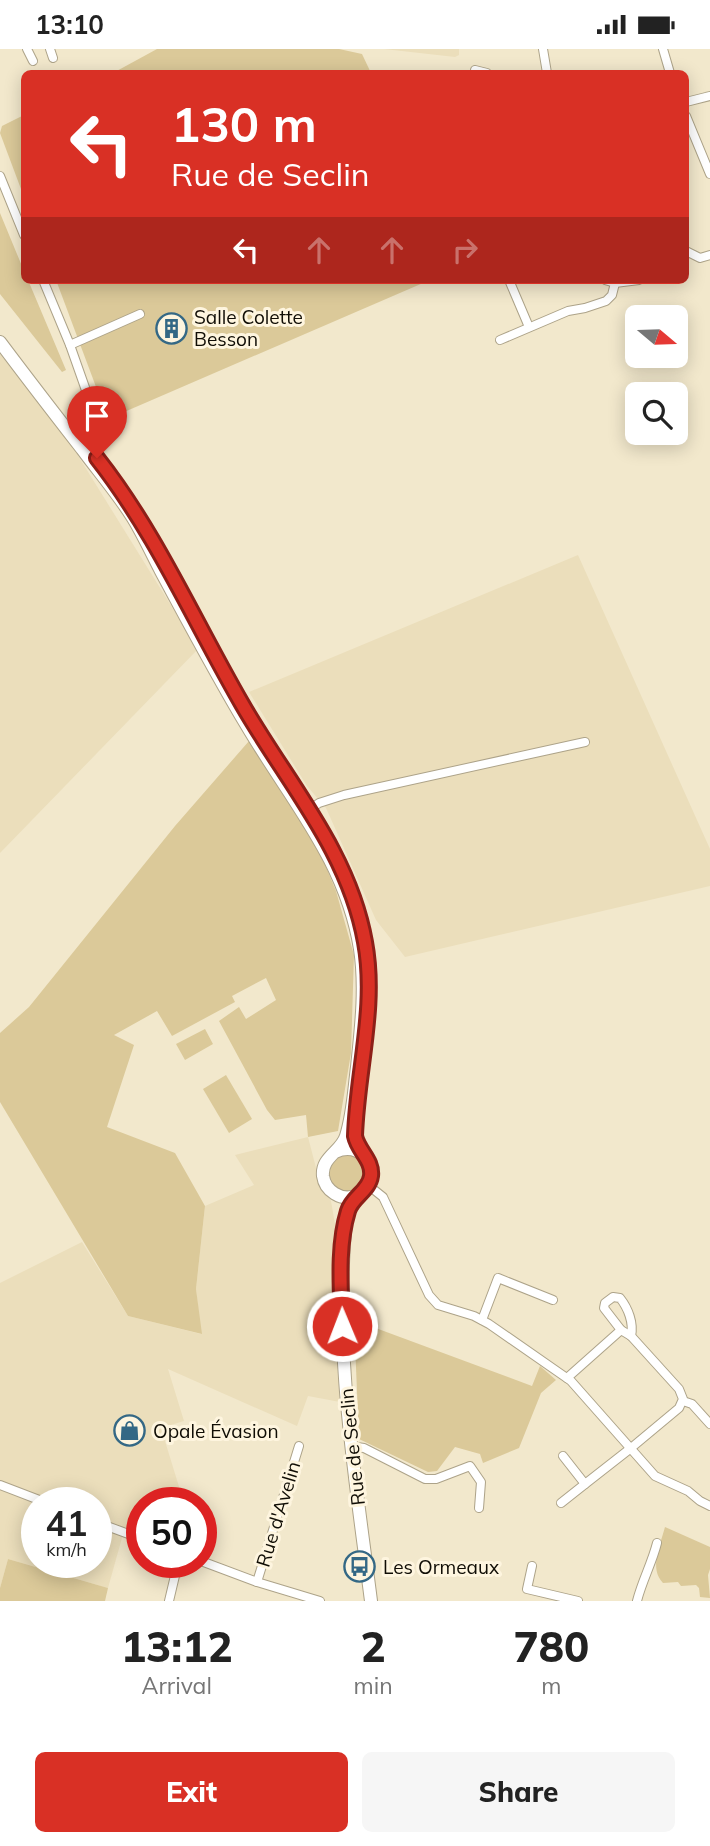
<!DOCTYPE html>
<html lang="en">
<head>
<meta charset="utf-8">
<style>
	:root { --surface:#fff; --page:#f6f6f6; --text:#222; --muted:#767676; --accent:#d93025 }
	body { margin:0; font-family:Mulish,sans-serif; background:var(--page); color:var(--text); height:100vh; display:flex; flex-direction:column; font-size:26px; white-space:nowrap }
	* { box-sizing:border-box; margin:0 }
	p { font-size:23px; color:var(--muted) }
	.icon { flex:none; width:38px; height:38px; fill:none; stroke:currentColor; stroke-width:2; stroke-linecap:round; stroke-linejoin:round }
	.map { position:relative; height:1552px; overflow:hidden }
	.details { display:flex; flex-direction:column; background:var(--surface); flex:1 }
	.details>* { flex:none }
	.banner { position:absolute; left:21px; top:21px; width:668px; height:214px; border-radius:10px; box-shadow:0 4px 18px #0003; background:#d93025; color:#fff; overflow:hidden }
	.needle { width:46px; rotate:109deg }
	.tools { position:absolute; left:625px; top:256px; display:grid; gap:14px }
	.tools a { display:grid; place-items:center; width:63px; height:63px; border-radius:10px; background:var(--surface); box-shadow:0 4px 18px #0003; font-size:35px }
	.speed { position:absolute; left:21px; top:1438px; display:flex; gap:14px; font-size:35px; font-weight:700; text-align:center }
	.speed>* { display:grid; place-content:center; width:91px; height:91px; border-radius:50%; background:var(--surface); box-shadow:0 4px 18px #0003; line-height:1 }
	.speed small { font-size:18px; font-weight:400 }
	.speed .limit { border:10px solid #d22; background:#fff; color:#111 }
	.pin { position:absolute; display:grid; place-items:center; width:60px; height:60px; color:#fff; margin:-72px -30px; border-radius:50% 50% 50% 0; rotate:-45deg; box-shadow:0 0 7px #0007 }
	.pin .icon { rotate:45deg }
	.me { position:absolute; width:77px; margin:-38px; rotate:359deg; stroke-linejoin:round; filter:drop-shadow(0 0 5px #0008) }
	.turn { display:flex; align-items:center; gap:24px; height:147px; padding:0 35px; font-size:32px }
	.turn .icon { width:91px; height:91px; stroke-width:2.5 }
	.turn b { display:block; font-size:49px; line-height:60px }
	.lanes { display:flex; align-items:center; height:66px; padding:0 35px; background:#0003; justify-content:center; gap:35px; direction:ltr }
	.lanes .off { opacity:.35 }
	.eta { display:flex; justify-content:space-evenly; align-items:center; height:119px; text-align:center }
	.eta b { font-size:42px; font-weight:800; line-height:49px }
	.primary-button { display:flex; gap:14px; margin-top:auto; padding:14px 35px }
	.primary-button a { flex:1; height:80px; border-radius:10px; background:var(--accent); color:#fff; font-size:28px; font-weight:800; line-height:80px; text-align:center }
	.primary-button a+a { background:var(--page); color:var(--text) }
	.status { display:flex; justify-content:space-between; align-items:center; height:49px; padding:0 35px; background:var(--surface); direction:ltr }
	.status svg { height:19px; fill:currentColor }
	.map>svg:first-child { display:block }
	.built { fill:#ebdebb; fill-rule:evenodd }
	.green { fill:#dbc999 }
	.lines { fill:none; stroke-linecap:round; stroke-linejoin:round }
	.street-casing { stroke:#ada389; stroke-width:10 }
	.secondary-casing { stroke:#ada389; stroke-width:14 }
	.street { stroke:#fff; stroke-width:8 }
	.secondary { stroke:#fff; stroke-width:12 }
	.route-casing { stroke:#8d1f18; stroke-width:18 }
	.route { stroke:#d93025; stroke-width:12 }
	.labels { text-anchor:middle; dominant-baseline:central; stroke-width:6; stroke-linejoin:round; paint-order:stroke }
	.poi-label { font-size:19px; fill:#100d05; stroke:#fef5df; text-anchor:start }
	.street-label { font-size:19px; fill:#100d05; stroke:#fef5df }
</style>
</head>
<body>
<div class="status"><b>13:10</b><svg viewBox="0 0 49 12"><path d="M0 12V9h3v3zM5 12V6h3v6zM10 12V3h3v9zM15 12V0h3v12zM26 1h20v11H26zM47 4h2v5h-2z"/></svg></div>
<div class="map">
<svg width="710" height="1552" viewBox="0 0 710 1552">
	<rect width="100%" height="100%" fill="#f2e8cc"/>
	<!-- built -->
	<g class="built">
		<path d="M 384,0 L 459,0 L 459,6 L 455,8 Z"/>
		<path d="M 0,305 L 67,389 L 198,600 L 0,804 Z"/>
		<path d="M 578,506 L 710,800 L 710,837 L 405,908 L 376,871 L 326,759 L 307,737 L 249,643 Z"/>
		<path d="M 308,1088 L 321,1138 L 331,1152 L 335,1175 L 337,1319 L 340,1353 L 308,1347 L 297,1377 L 168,1320 L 184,1372 L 161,1379 L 184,1454 L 142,1454 L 142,1484 L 125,1478 L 108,1539 L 8,1510 L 0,1539 L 0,1234 L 82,1193 L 128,1267 L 201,1285 L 196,1240 L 205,1157 L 254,1136 L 235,1106 ZM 37,1454 L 96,1454 L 96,1514 L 37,1514 Z"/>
	</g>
	<!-- green -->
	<g class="green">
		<path d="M 157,0 L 339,0 L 362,5 L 371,24 L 113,24 Z"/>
		<path d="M 24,66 L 24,148 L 0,84 L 2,77 Z"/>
		<path d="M 0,164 L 24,222 L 24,231 L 28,231 L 66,321 L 62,323 L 0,245 Z"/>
		<path d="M 56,231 L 430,231 L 108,370 Z"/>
		<path d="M 249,692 L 319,801 L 336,842 L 354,906 L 351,1004 L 338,1082 L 308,1088 L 306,1066 L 275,1071 L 267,1061 L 219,972 L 239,958 L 246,970 L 276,951 L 266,929 L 232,947 L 235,953 L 172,987 L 157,962 L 114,986 L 134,996 L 107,1078 L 175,1104 L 205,1157 L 196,1240 L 202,1285 L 128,1267 L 0,1053 L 0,984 L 29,958 L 175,777 Z"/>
		<path d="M 205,980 L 213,995 L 185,1011 L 176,995 Z"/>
		<path d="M 226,1026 L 252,1070 L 229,1084 L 203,1040 Z"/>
		<circle cx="348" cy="1124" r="19"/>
		<path d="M 354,1271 L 532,1337 L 540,1317 L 556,1331 L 541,1344 L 519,1399 L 483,1414 L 480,1405 L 455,1398 L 437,1422 L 428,1423 L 359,1390 Z"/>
		<path d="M 665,1478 L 710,1498 L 710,1520 L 708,1526 L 710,1549 L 700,1548 L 699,1539 L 696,1536 L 681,1537 L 678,1533 L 663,1534 C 649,1519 660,1497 665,1478 Z"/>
		<path d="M 8,1510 L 108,1539 L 105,1552 L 0,1552 L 0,1539 Z"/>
	</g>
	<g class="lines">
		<defs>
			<g id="street">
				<path d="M 27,0 L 33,12"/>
				<path d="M 50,0 L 53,9"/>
				<path d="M 543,0 L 547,24"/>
				<path d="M 663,0 L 670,24"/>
				<path d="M 475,21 L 487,24"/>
				<path d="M 686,53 L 710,47"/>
				<path d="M 686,67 L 710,125"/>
				<path d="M 0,127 L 24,186"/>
				<path d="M 686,202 L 700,209 L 710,206"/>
				<path d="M 43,231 L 70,296 L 100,381 L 96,388 L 83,390"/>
				<path d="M 509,231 L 529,278"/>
				<path d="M 605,231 L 615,234 L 639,231"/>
				<path d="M 500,291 L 568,262 L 585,259 L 606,252 L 612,246 L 615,234"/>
				<path d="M 70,296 L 140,265"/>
				<path d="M 303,765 L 319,754 L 344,746 L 585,693"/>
				<path d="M 368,1136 L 383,1148 L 429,1246 L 438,1256 L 474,1267 L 489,1275 L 571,1332 L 655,1427 L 688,1442 L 700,1452 L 710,1457"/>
				<path d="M 482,1271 L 498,1229 L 553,1251"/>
				<path d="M 621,1281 L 604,1259 L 605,1254 L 613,1248 L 620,1249 C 628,1259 634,1274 631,1287"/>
				<path d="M 683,1352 L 692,1355 L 710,1375"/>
				<path d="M 350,1397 L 364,1399 L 425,1430 L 436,1430 L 470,1417 L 481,1433 L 479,1459"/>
				<path d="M 563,1407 L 585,1435 L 631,1399 L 679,1359 L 683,1350 L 679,1340 L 631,1287 L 621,1281 L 567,1329"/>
				<path d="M 0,1436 L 47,1454"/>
				<path d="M 561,1454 L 585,1435"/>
				<path d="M 96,1473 L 142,1490"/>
				<path d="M 201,1512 L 257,1533 L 320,1552"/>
				<path d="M 532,1517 L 527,1540 L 578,1552"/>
				<path d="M 257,1533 L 299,1397"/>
				<path d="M 169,1552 L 178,1514"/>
				<path d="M 637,1552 C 642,1532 652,1514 657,1494"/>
			</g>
			<g id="secondary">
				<path d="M 0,293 C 27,329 54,364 82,400 C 99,423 118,445 133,469 C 144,487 153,507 163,526 C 190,576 217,627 247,677 C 290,750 346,812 360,900 C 366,939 361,979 357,1018 C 354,1041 353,1065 346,1087 C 341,1103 321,1108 323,1127 C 325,1142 341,1152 355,1147 C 386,1136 369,1088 335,1103"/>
				<path d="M 358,1145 L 350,1157 L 346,1171 C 333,1298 355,1426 371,1552"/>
			</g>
		</defs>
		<!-- street casing -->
		<use href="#street" class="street-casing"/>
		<!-- secondary casing -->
		<use href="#secondary" class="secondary-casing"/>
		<!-- street -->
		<use href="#street" class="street"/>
		<!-- secondary -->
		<use href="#secondary" class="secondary"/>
	</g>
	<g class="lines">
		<defs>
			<path id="route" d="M 97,409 C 156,484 194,572 242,655 C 286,732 349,802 365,893 C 377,958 357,1022 355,1087 C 358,1102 373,1111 371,1127 C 369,1142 352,1148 348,1162 C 337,1198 341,1240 342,1277"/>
		</defs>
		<!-- route casing -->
		<use href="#route" class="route-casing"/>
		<!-- route -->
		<use href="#route" class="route"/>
	</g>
	<!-- icons -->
	<defs>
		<symbol id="building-ring" viewBox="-11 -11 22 22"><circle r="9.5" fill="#fef5df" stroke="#346885" stroke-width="1.5"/><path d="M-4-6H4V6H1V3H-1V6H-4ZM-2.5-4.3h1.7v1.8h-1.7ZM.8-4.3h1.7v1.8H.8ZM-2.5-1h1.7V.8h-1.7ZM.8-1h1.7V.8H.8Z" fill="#346885"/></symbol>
		<symbol id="shop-ring" viewBox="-11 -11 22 22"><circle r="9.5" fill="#fef5df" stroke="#346885" stroke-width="1.5"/><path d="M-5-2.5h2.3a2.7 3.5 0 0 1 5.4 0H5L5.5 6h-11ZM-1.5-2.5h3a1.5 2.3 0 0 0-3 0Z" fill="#346885"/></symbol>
		<symbol id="bus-ring" viewBox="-11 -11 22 22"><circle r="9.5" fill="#fef5df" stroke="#346885" stroke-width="1.5"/><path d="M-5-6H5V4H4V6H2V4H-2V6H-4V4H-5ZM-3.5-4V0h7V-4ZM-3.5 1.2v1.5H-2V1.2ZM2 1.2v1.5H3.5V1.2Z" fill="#346885"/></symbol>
	</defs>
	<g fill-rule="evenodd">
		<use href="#building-ring" x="154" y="262" width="35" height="35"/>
		<use href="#shop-ring" x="112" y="1364" width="35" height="35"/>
		<use href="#bus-ring" x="342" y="1500" width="35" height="35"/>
	</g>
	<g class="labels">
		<!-- poi labels -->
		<g class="poi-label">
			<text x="194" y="268">Salle Colette<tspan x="194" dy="22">Besson</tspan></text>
			<text x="153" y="1382">Opale Évasion</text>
			<text x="383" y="1518">Les Ormeaux</text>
		</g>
		<!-- street labels -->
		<g class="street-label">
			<text transform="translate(352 1398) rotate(-96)">Rue de Seclin</text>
			<text transform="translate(278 1465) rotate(-73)">Rue d'Avelin</text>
		</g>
	</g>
</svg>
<div class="tools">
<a><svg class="needle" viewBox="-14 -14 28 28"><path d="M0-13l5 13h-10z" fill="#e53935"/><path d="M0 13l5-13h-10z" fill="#767676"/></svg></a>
<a><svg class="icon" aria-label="search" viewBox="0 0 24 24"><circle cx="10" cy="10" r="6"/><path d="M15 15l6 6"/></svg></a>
</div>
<div class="speed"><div>41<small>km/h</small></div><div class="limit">50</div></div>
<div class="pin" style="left:97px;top:409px;background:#d93025"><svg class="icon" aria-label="arrive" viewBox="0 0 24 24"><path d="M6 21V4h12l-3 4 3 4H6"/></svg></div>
<svg class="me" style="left:342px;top:1277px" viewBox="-20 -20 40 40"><circle r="17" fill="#d93025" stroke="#fff" stroke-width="3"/><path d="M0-11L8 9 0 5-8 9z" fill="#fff"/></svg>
<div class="banner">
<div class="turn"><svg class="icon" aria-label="left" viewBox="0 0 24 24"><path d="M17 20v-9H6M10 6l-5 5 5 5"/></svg><div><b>130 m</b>Rue de Seclin</div></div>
<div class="lanes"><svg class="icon" aria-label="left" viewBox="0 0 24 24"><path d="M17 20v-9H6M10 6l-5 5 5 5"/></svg><svg class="icon off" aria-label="ahead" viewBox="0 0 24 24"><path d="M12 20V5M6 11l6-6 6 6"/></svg><svg class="icon off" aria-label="ahead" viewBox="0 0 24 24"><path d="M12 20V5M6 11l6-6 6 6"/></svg><svg class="icon off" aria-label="right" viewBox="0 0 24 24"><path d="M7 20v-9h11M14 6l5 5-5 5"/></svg></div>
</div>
</div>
<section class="details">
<div class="eta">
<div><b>13:12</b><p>Arrival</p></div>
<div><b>2</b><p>min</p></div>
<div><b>780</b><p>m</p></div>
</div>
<div class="primary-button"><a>Exit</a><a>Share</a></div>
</section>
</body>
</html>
